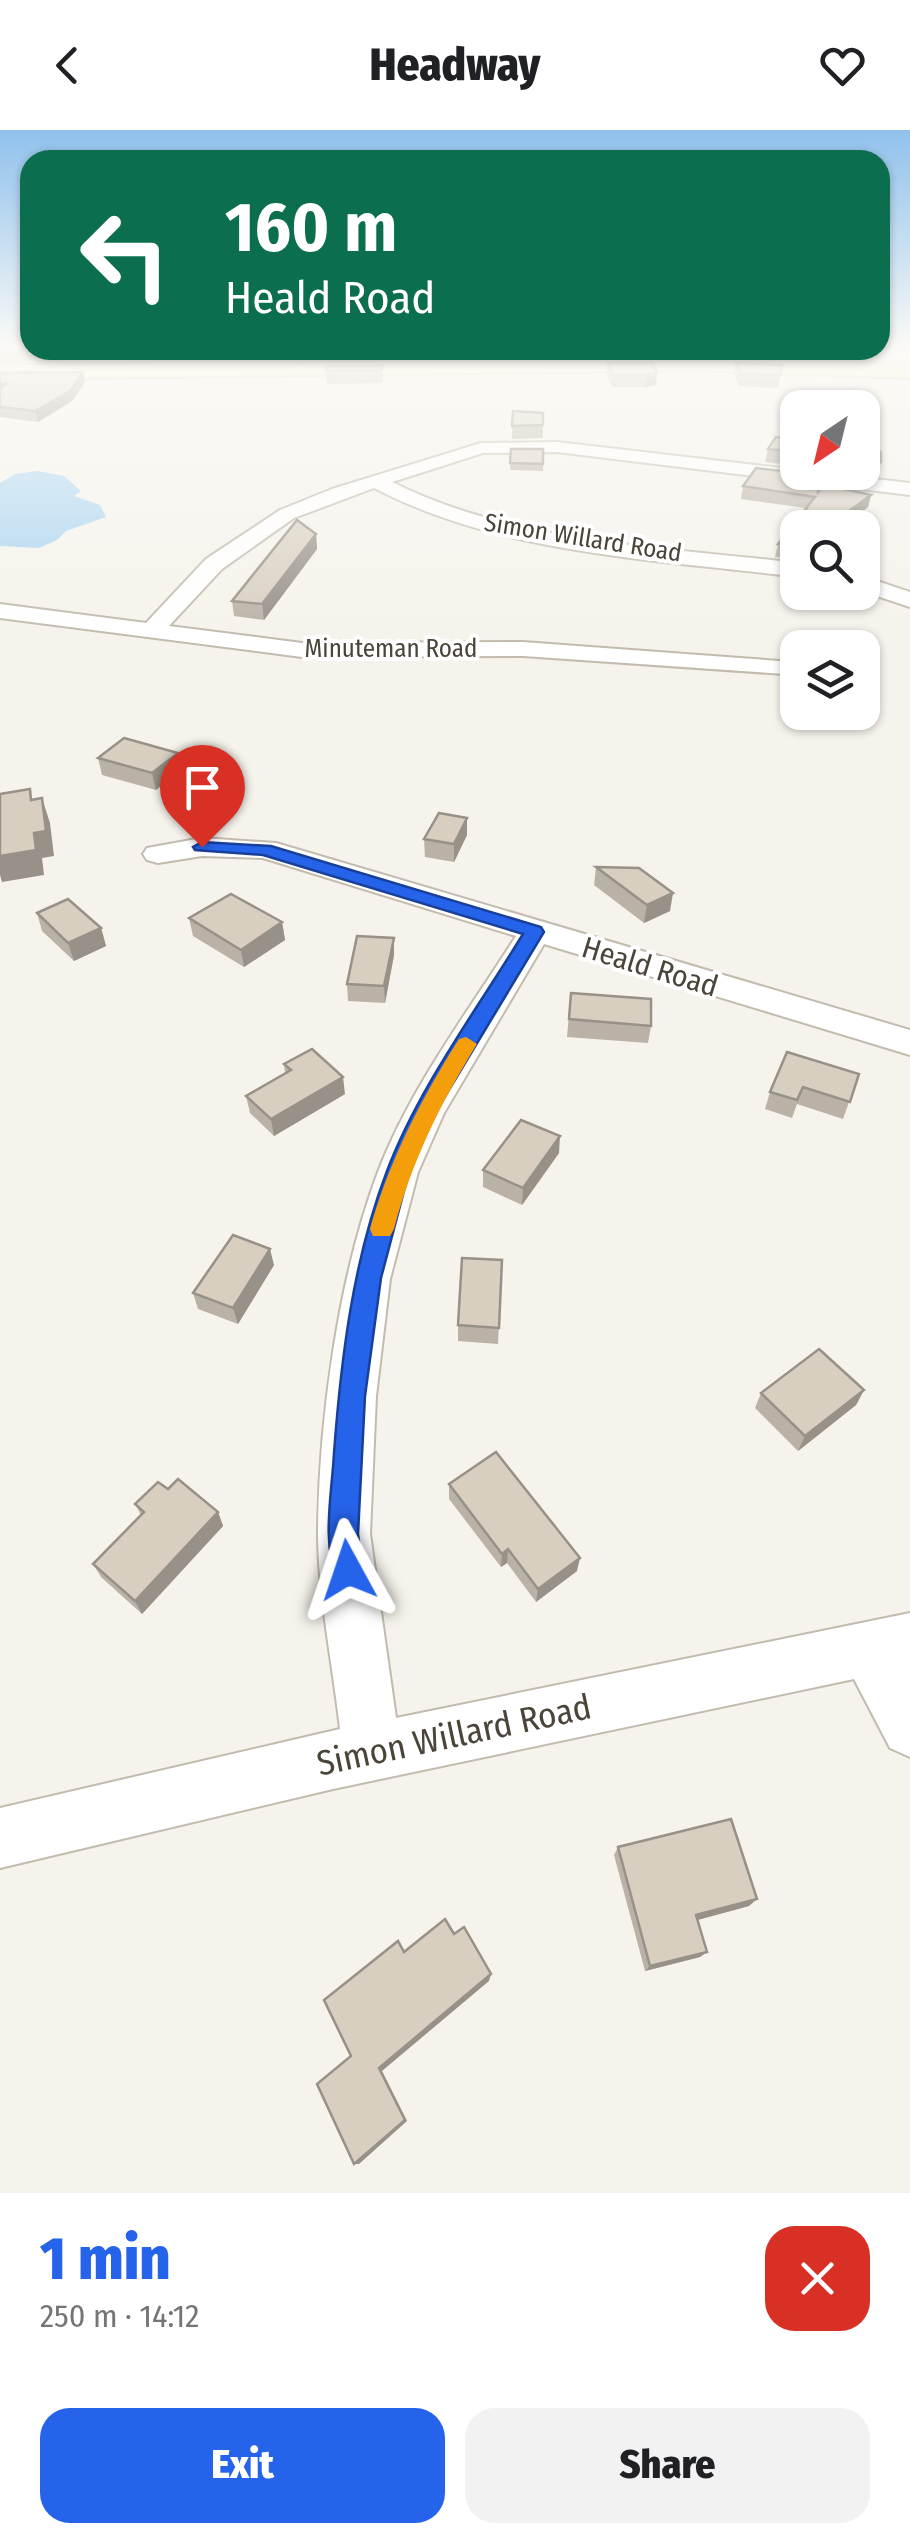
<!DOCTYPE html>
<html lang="en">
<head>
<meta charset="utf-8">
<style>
	:root { --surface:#fff; --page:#f2f2f2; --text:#202124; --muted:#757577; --accent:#2563eb }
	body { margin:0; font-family:"Fira Sans Condensed",sans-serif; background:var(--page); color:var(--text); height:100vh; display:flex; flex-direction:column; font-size:38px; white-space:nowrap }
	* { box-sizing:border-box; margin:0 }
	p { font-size:32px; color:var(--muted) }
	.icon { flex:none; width:55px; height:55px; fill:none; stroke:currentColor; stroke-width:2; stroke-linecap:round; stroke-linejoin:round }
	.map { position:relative; height:2063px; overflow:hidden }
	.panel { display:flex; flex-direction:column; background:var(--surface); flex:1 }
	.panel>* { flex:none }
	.hud { position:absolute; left:20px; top:20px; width:870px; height:210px; border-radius:30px; box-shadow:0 2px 8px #0004; background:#0b6e4f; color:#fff; overflow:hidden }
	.needle { width:65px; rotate:215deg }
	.tools { position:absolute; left:780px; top:260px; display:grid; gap:20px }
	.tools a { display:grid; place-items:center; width:100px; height:100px; border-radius:20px; background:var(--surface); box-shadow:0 2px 8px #0004; font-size:50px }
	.pin { position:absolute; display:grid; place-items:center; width:85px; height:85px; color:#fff; margin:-102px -42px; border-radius:50% 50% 50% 0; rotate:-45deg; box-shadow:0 0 10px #0007 }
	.pin .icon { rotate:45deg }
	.me { position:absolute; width:110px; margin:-55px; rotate:355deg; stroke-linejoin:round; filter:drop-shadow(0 0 8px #0008) }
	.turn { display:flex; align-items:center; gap:35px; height:210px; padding:0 40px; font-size:45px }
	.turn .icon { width:130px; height:130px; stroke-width:2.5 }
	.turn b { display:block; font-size:70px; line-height:85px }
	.round { display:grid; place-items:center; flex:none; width:105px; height:105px; border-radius:30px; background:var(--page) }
	.summary { display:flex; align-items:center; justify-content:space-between; height:170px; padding:0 40px }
	h1 { font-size:60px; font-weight:800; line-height:75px; color:var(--accent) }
	.button { display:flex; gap:20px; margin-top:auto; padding:20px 40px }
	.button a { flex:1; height:115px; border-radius:30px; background:var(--accent); color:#fff; font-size:40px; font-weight:800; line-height:115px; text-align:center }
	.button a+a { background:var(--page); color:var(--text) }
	header { display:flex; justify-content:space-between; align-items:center; height:130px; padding:0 40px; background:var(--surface); font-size:45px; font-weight:800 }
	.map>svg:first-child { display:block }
	.water { fill:#a9d4f2 }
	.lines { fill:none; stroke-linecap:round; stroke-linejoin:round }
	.street-casing { stroke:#c2bbae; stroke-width:4 }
	.secondary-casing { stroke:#d6c79b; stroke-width:4 }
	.street { fill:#fff; fill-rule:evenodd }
	.secondary { fill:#fff3cd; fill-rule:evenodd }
	.wall { fill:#bab2a6 }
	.shaded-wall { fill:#979187 }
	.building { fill:#d8cfc1; stroke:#979187; stroke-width:2.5 }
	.route { fill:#2563eb; stroke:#184099; stroke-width:2.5 }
	.slow { fill:#f59e0b }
	.labels { text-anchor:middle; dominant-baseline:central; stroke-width:8; stroke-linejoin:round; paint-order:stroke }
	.far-street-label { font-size:25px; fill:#4b4439; stroke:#fff }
	.street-label { font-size:30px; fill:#4b4439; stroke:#fff }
	.near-street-label { font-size:35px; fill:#4b4439; stroke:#fff }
</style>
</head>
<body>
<header><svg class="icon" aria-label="back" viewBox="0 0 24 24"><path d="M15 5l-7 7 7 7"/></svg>Headway<svg class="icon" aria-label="heart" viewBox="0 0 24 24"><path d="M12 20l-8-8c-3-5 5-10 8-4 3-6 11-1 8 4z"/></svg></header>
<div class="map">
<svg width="910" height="2063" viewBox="0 0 910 2063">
	<rect width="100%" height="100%" fill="#f6f3ec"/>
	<!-- water -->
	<path class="water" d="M 38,341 L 64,346 L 81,361 L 74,366 L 100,375 L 106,387 L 66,401 L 57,410 L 39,418 L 0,416 L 0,353 L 15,344 Z"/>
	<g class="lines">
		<defs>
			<g id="street">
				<path d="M 557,312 L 910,353 L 910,365 L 557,322 L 483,323 L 392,352 C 516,414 663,417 798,433 L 798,447 C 656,429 503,425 374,358 L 294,388 L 222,439 L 169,496 L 302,513 L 523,512 L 793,532 L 796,537 L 784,544 L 523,526 L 302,527 L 0,488 L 0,474 L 146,493 L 206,429 L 280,380 L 332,359 L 481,313 Z"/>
				<path d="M 862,446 L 910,462 L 910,477 L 862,461 Z"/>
				<path d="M 202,708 L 276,713 L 910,900 L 910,925 L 544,814 L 444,983 L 418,1042 L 390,1149 L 376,1266 L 370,1404 L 396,1588 L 910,1483 L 910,1627 L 890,1618 L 854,1549 L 333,1659 L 0,1738 L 0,1678 L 340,1599 C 333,1536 318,1465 318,1402 C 319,1290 338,1148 378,1042 C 410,958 468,882 516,806 L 263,728 L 202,726 L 158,733 L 147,730 L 143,724 L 147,718 Z"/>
			</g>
			<path id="secondary" d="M 695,228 L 910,234 L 910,248 L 695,240 L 0,249 L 0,235 Z"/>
		</defs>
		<!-- street casing -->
		<use href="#street" class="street-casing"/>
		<!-- secondary casing -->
		<use href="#secondary" class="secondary-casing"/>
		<!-- street -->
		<use href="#street" class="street"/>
		<!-- secondary -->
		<use href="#secondary" class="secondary"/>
	</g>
	<!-- wall -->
	<g class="wall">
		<path d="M 0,219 L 30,220 L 106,220 L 99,230 L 0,232 Z"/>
		<path d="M 597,220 L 641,220 L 641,225 L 599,225 Z"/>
		<path d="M 652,220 L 786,220 L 784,227 L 724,225 L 722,221 L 652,225 Z"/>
		<path d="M 652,232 L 656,255 L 645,257 L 612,257 L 607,245 L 608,233 Z"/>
		<path d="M 736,233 L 782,235 L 778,258 L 739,256 L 734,245 Z"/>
		<path d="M 382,236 L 383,253 L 327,254 L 326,241 Z"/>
		<path d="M 0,243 L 85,252 L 72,271 L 38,292 L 0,287 Z"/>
		<path d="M 513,281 L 543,283 L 543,308 L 512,309 Z"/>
		<path d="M 798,310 L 798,336 L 765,332 L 768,319 Z"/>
		<path d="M 511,319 L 543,334 L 543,341 L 510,340 Z"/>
		<path d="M 862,320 L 881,332 L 878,345 L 852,342 L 862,342 Z"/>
		<path d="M 743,356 L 818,362 L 871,365 L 868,377 L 840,398 L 798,398 L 798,429 L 775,427 L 778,414 L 806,378 L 741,369 Z"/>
		<path d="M 316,404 L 317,419 L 264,490 L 234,486 L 232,471 Z"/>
		<path d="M 98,628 L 181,639 L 156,660 L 102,645 Z"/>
		<path d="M 467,705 L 454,732 L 425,727 L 424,709 Z"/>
		<path d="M 596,737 L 670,781 L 644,793 L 594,755 Z"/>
		<path d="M 37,783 L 101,798 L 106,816 L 74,831 L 42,801 Z"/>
		<path d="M 189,788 L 282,792 L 285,810 L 244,837 L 193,806 Z"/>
		<path d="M 394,825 L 385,873 L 348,871 L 347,854 Z"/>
		<path d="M 571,863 L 651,896 L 648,913 L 567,907 Z"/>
		<path d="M 284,934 L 345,964 L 274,1006 L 250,983 L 246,966 L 285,943 Z"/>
		<path d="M 859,944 L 843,989 L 797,974 L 792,988 L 765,979 L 770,962 Z"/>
		<path d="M 559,1023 L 522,1075 L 483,1057 L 483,1040 Z"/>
		<path d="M 502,1130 L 498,1214 L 458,1211 L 458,1195 Z"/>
		<path d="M 274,1135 L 238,1194 L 198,1179 L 193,1163 Z"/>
		<path d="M 864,1260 L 856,1275 L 798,1321 L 755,1278 L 761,1263 Z"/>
		<path d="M 449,1354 L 577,1441 L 536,1472 L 507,1433 L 501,1437 L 449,1369 Z"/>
		<path d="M 168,1359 L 218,1382 L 223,1396 L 142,1484 L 101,1447 L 93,1434 L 141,1385 L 135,1374 Z"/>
		<path d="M 618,1717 L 749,1776 L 697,1790 L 707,1822 L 700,1827 L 645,1841 L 614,1725 Z"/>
	</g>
	<!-- shaded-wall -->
	<g class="shaded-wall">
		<path d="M 106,220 L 99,230 L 97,221 Z"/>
		<path d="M 83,242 L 85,252 L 72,271 L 38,292 L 35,281 Z"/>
		<path d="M 657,243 L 656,255 L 645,257 L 646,245 Z"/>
		<path d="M 871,365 L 868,377 L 840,398 L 826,398 Z"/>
		<path d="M 316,404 L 317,419 L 264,490 L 262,474 Z"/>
		<path d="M 178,623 L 181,639 L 156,660 L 152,643 Z"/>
		<path d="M 42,668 L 50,693 L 54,726 L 42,728 L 44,745 L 2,752 L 0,745 L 0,726 L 34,703 Z"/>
		<path d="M 467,688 L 467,705 L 454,732 L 454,714 Z"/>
		<path d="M 673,763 L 670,781 L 644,793 L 647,775 Z"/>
		<path d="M 282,792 L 285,810 L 244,837 L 241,820 Z"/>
		<path d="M 101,798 L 106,816 L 74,831 L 68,813 Z"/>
		<path d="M 394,808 L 394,825 L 385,873 L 384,856 Z"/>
		<path d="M 343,947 L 345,964 L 274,1006 L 271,989 Z"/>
		<path d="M 560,1006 L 559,1023 L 522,1075 L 523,1058 Z"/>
		<path d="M 270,1119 L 274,1135 L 238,1194 L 233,1178 Z"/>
		<path d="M 864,1260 L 856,1275 L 798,1321 L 805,1306 Z"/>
		<path d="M 218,1382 L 223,1396 L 142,1484 L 135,1471 Z"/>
		<path d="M 508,1419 L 507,1433 L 501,1437 L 502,1424 Z"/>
		<path d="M 580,1428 L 577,1441 L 536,1472 L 538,1459 Z"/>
		<path d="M 757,1769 L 749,1776 L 690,1792 L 696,1785 Z"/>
		<path d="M 707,1822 L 700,1827 L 645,1841 L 650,1836 Z"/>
		<path d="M 491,1844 L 489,1851 L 382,1941 L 407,1991 L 359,2034 L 354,2034 L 379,1938 Z"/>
	</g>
	<!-- building -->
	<g class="building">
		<path d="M 0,219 L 30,219 L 30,220 L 97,220 L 0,223 Z"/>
		<path d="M 652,232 L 657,243 L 646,245 L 613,245 L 608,233 Z"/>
		<path d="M 736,233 L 782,235 L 780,245 L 741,244 Z"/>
		<path d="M 326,236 L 382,236 L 382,240 L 326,241 Z"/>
		<path d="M 83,242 L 70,261 L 35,281 L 0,277 L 0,258 L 6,254 L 0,254 L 0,243 Z"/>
		<path d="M 513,281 L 543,283 L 543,295 L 512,296 Z"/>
		<path d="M 776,307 L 798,310 L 798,322 L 768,319 Z"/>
		<path d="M 511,319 L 543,319 L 543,334 L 510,333 Z"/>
		<path d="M 862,320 L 881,322 L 881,332 L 862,330 Z"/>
		<path d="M 756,338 L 818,345 L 818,362 L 824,355 L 871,365 L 826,398 L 798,398 L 798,416 L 778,414 L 815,367 L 743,356 Z"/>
		<path d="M 297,390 L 316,404 L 262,474 L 232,471 Z"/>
		<path d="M 124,608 L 178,623 L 152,643 L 98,628 Z"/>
		<path d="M 30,659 L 31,670 L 42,668 L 46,701 L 34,703 L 36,720 L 0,726 L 0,664 Z"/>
		<path d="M 439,683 L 467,688 L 454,714 L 424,709 Z"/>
		<path d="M 596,737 L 639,738 L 673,763 L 647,775 Z"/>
		<path d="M 231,764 L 282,792 L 241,820 L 189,788 Z"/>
		<path d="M 68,769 L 101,798 L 68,813 L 37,783 Z"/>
		<path d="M 357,806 L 394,808 L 384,856 L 347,854 Z"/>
		<path d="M 571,863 L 651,869 L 651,896 L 569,889 Z"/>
		<path d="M 312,919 L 343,947 L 271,989 L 246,966 L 291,940 L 284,934 Z"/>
		<path d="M 787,922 L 859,944 L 850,972 L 803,957 L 797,970 L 770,962 Z"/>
		<path d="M 521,990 L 560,1006 L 523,1058 L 483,1040 Z"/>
		<path d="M 233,1105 L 270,1119 L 233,1178 L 193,1163 Z"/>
		<path d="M 462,1128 L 502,1130 L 499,1198 L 458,1195 Z"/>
		<path d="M 819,1219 L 864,1260 L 805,1306 L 761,1263 Z"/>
		<path d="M 496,1322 L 580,1428 L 538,1459 L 508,1419 L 502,1424 L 449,1354 Z"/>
		<path d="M 178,1349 L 218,1382 L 135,1471 L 93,1434 L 144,1382 L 135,1374 L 158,1352 L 168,1359 Z"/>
		<path d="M 731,1689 L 757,1769 L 696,1785 L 707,1822 L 650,1836 L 618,1717 Z"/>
		<path d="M 445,1789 L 454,1804 L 464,1797 L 491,1844 L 379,1938 L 405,1990 L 354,2034 L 317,1954 L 351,1926 L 324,1870 L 398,1811 L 404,1822 Z"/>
	</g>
	<!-- sky -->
	<linearGradient id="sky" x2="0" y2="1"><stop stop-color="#8fc1ec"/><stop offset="0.43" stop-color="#fbfaf6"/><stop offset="1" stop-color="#fbfaf6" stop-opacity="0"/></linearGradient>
	<rect width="910" height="507" fill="url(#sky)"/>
	<!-- route -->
	<path class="route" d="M 202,712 L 271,716 L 541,797 L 544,802 L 435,983 L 409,1042 L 381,1148 L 365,1266 L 358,1404 L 363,1440 L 359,1451 L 348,1455 L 338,1451 C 321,1412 332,1364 334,1323 C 341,1229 353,1130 387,1041 C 419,957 476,881 523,804 L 263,725 L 195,720 L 193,717 Z"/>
	<!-- slow -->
	<path class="slow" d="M 466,907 L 477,914 C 440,974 412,1031 394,1099 L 390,1106 L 373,1106 L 370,1099 C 390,1029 420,971 459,909 Z"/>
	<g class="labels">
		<!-- far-street labels -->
		<g class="far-street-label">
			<text transform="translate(583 408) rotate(9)">Simon Willard Road</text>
			<text x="391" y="519">Minuteman Road</text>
		</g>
		<!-- street labels -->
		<g class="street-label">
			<text transform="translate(650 837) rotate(17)">Heald Road</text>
		</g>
		<!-- near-street labels -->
		<g class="near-street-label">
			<text transform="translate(454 1605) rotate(-12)">Simon Willard Road</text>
		</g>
	</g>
</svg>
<div class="tools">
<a><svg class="needle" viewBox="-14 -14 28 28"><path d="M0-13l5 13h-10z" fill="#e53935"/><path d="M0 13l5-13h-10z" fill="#757577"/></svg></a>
<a><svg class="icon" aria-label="search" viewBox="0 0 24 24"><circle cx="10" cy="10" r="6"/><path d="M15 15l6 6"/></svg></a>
<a><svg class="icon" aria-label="layers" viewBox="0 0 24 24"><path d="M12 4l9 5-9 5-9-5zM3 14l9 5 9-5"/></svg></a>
</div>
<div class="pin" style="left:202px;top:717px;background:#d93025"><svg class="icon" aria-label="arrive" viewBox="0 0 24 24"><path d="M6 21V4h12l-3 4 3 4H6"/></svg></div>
<svg class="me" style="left:348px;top:1440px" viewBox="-20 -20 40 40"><path d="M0-17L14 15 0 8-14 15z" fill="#2563eb" stroke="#fff" stroke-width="4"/></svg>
<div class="hud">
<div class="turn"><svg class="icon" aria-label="left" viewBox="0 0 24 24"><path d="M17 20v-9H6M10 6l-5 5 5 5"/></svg><div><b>160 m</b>Heald Road</div></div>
</div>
</div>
<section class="panel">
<div class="summary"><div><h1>1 min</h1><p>250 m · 14:12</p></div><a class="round" style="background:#d93025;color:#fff"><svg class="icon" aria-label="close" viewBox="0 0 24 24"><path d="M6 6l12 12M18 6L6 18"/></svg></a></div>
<div class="button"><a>Exit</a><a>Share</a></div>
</section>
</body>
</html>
